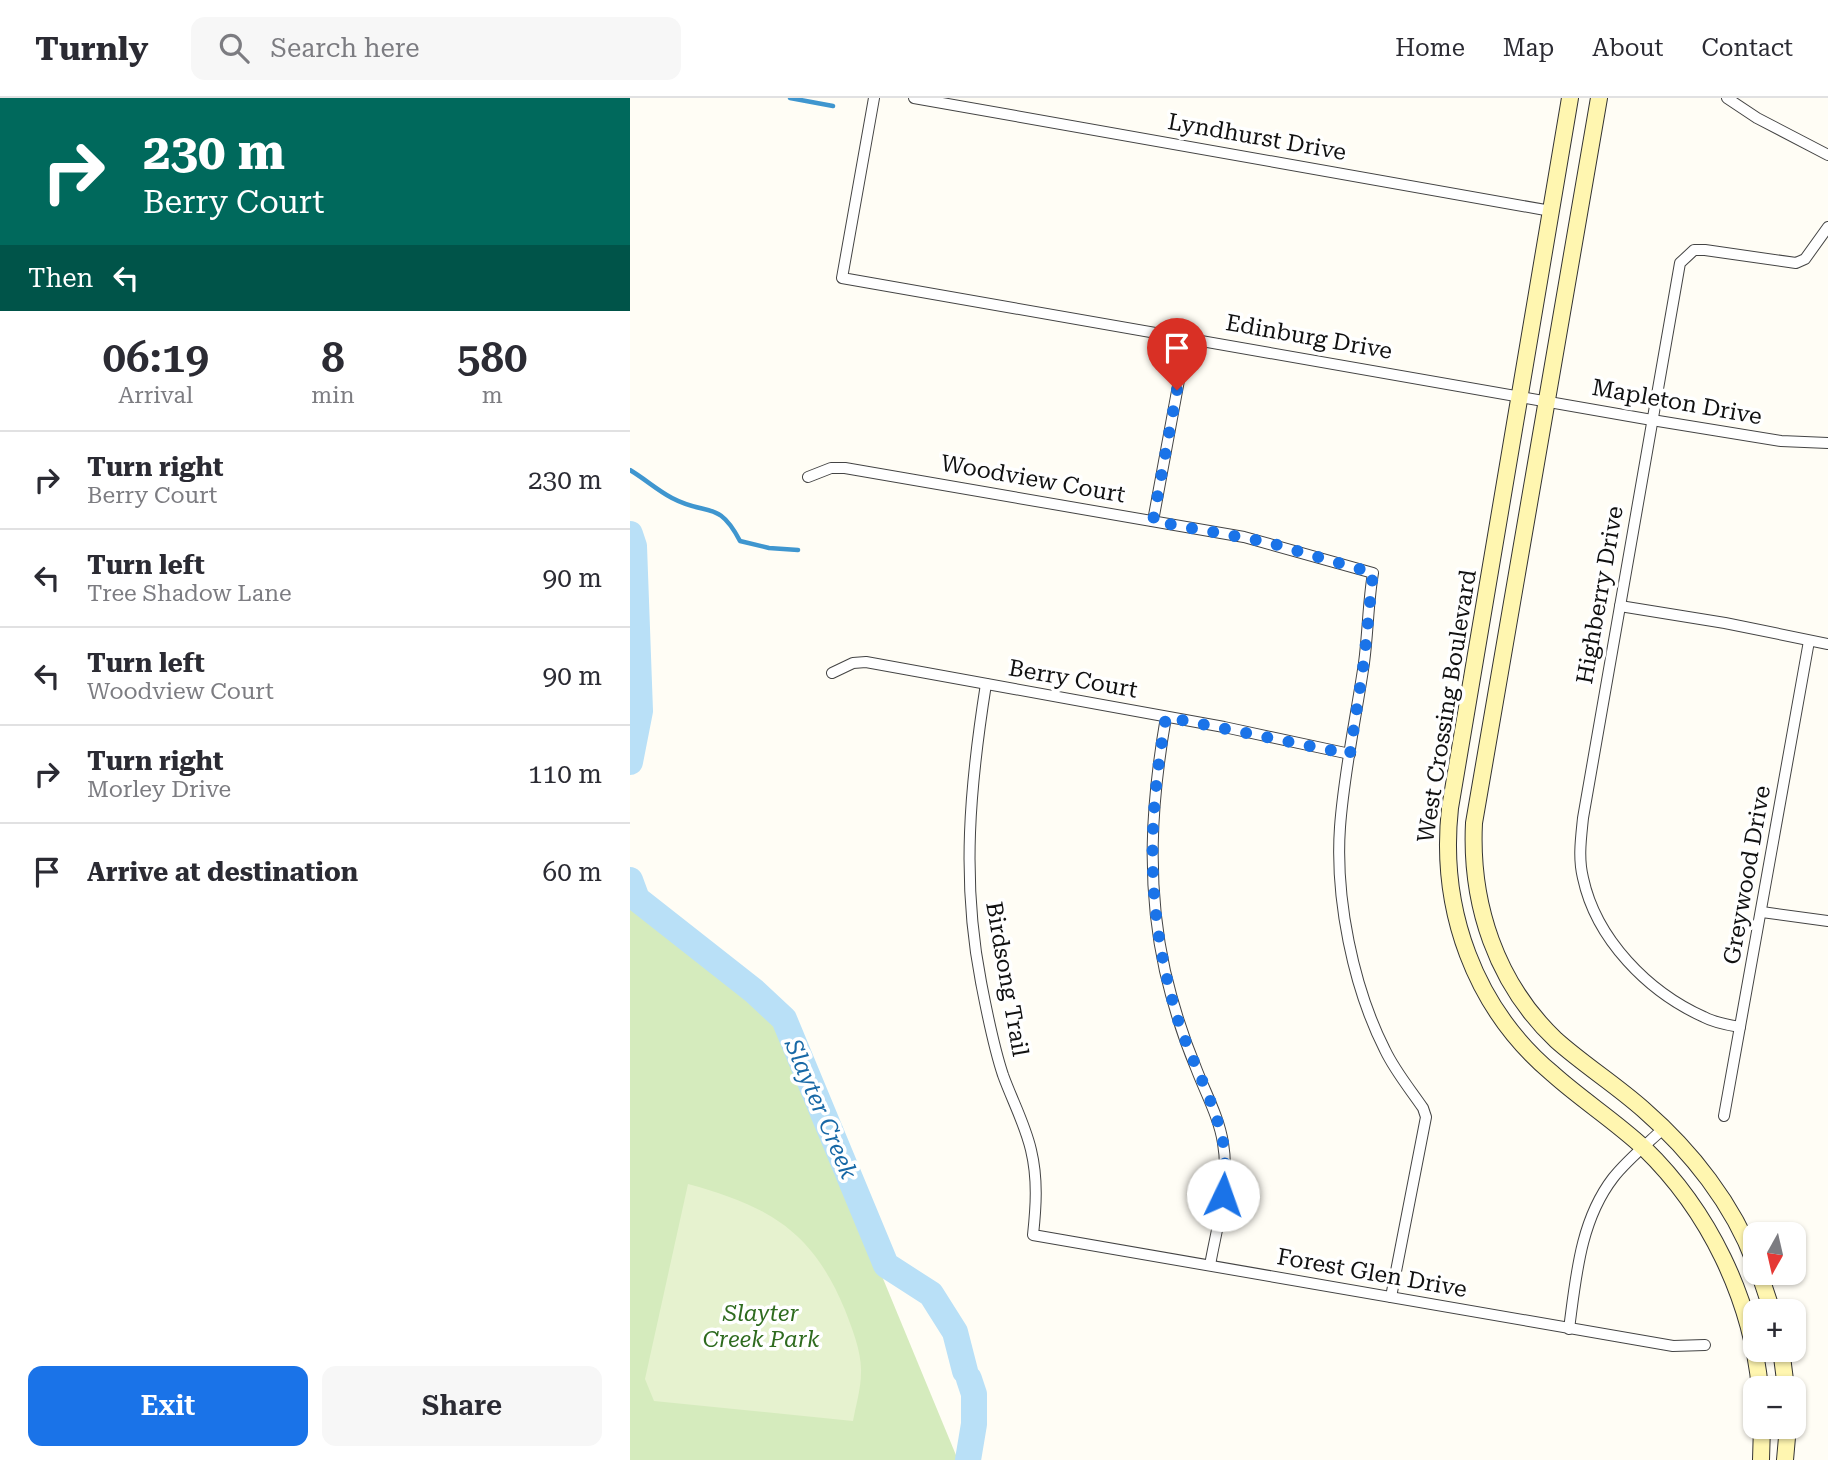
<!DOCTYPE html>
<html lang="en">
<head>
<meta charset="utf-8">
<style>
	:root { --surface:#fff; --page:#f7f7f7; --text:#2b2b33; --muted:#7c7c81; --line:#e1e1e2; --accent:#1a73e8 }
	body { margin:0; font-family:"Roboto Serif",serif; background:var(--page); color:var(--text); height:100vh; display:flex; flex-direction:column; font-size:26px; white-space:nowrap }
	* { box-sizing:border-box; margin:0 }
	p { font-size:23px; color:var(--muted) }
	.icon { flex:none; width:38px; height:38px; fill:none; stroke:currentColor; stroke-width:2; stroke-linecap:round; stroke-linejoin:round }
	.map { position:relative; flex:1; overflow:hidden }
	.sheet { display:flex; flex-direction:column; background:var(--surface); width:630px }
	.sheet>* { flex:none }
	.guide { background:#00695c; color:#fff; overflow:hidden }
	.needle { width:46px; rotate:188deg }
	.buttons { position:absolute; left:1113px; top:1124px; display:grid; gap:14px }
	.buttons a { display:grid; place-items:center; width:63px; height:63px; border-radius:14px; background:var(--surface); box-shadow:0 2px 5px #0004; font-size:35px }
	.pin { position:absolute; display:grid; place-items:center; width:60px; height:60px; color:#fff; margin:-72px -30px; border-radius:50% 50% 50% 0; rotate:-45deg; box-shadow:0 0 7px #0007 }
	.pin .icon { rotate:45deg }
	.me { position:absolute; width:77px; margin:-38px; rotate:3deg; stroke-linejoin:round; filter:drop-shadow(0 0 5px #0008) }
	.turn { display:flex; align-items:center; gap:24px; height:147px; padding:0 28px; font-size:32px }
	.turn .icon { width:91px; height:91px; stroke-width:2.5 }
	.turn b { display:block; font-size:49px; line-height:60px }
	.then { display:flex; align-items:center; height:66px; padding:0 28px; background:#0003; gap:14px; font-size:26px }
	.eta { display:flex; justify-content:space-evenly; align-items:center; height:119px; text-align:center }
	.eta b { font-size:42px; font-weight:600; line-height:49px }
	.primary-button { display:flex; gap:14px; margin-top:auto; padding:14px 28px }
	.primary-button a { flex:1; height:80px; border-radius:14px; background:var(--accent); color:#fff; font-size:28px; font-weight:600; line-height:80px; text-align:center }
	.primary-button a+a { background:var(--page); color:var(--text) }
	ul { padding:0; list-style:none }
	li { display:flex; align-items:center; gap:21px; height:98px; padding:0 28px; border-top:2px solid var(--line) }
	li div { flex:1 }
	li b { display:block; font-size:26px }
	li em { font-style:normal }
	header { display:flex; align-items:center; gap:42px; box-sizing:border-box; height:98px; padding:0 35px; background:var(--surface); border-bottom:2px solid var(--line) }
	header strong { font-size:33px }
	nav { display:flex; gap:38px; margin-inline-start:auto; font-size:24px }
	.search { width:490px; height:63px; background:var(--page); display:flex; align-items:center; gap:18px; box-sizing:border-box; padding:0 24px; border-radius:14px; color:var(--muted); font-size:26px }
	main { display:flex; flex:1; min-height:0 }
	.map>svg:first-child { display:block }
	.green { fill:#d5ebbd }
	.pitch { fill:#e6f2cf }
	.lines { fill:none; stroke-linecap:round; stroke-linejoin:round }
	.stream { stroke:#3f96cf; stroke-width:4.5 }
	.river { stroke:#b9e0f7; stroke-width:26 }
	.street-casing { stroke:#444; stroke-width:12 }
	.secondary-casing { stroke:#333; stroke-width:18 }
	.street { stroke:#fff; stroke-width:10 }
	.secondary { stroke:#fff6b0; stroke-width:16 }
	.route { stroke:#1a73e8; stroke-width:12; stroke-dasharray:0 21.6 }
	.labels { text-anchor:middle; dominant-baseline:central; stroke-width:7; stroke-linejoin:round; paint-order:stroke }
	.street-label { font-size:23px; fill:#111; stroke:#fff }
	.park-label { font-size:23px; font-style:italic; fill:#2f6b1f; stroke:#fff }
	.water-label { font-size:24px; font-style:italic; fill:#1768a6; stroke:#fff }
</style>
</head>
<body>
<header>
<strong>Turnly</strong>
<div class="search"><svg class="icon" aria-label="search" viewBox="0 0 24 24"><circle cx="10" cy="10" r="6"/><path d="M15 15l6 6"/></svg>Search here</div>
<nav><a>Home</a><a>Map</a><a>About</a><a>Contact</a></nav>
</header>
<main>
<section class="sheet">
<div class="guide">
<div class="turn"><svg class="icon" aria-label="right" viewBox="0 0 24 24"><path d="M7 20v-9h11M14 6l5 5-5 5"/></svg><div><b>230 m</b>Berry Court</div></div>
<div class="then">Then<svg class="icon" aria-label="left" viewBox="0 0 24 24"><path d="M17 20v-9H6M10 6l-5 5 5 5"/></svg></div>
</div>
<div class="eta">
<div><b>06:19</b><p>Arrival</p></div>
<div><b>8</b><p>min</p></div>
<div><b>580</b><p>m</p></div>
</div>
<ul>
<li><svg class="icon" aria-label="right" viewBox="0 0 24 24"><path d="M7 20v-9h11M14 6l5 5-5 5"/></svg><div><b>Turn right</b><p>Berry Court</p></div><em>230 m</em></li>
<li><svg class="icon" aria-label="left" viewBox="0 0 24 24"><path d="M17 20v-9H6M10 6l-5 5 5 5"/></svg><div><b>Turn left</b><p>Tree Shadow Lane</p></div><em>90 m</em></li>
<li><svg class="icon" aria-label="left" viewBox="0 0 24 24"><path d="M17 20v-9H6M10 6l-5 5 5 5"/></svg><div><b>Turn left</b><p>Woodview Court</p></div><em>90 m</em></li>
<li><svg class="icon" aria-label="right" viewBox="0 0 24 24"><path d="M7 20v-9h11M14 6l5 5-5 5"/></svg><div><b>Turn right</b><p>Morley Drive</p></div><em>110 m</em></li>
<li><svg class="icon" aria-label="arrive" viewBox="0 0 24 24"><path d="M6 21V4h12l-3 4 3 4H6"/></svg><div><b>Arrive at destination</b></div><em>60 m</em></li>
</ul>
<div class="primary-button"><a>Exit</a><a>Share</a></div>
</section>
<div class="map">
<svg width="1198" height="1362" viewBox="0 0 1198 1362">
	<rect width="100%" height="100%" fill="#fffdf5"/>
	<!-- green -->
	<path class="green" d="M 0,802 L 144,917 L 328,1362 L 0,1362 Z"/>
	<!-- pitch -->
	<path class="pitch" d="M 58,1086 C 138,1108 182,1132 215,1212 C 222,1230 232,1255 231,1275 C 231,1290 226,1307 223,1323 L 24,1303 L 15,1281 Z"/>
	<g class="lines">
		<!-- stream -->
		<g class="stream">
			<path d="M 160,0 L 203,8"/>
			<path d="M 0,372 C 15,381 27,392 42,400 C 78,419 88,401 110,443 L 139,450 L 168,452"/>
		</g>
		<!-- river -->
		<g class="river">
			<path d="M 0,436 L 4,448 L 10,613 L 0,664"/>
			<path d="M 0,782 L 7,801 L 124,893 L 154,921 L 256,1167 L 301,1196 L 325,1234 L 335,1273"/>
			<path d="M 338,1362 L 344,1326 L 344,1296 L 339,1281"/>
		</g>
		<defs>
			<g id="street">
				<path d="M 244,0 L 212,180 L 1022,322 L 1151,343 L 1198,345"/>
				<path d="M 284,0 L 921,113"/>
				<path d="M 1097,0 L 1127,20 L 1198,57"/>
				<path d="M 178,379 L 201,370 L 215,370 L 614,439 L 743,475 C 738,505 738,535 734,565 C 726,620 714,674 710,729 C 705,800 723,889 755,952 C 765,973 780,991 793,1010 L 796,1019 L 761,1199"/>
				<path d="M 523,423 L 557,239"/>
				<path d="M 990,508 L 1095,525 L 1198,546"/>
				<path d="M 202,575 L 223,565 L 236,564 L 594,629 L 720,656"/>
				<path d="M 356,586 C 340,687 331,782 351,884 C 357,915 363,947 373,977 C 382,1002 395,1026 401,1052 C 408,1081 406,1109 403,1137 L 1043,1248 L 1075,1247"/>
				<path d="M 536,619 C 521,705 516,787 535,873 C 543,907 553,939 566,970 C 575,994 589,1019 593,1045 C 600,1085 587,1128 580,1167"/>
				<path d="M 1132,814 L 1198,823"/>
				<path d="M 1110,929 C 1098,927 1085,925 1074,919 C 1018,894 966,841 953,780 C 948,760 951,740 953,720 L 1050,165 L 1064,152 L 1075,152 L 1166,165 L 1175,161 L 1198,129"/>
				<path d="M 1094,1018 L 1179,543"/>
				<path d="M 939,1231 C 946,1179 950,1123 983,1080 C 997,1062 1017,1046 1034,1030"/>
			</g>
			<g id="secondary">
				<path d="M 940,0 L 820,710 C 809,811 844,910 923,976 C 952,1002 985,1023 1014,1050 C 1079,1113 1121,1200 1130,1290"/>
				<path d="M 969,0 L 844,725 C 840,806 866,885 926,942 C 954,967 986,987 1014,1012 C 1061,1053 1103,1106 1125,1165"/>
				<path d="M 1129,1174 L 1142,1213"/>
				<path d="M 1151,1251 L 1156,1290"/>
				<path d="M 1131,1362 L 1132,1328"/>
				<path d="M 1155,1362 L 1158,1328"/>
			</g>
		</defs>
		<!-- street casing -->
		<use href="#street" class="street-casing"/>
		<!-- secondary casing -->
		<use href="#secondary" class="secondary-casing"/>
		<!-- street -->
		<use href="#street" class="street"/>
		<!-- secondary -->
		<use href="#secondary" class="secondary"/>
	</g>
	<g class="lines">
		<!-- route -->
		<path class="route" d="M 547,292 L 523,423 L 637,444 L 743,475 L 734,563 L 720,656 L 536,619 C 517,726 516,813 547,919 C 560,961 584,1001 593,1044 C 596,1061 595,1079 593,1097"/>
	</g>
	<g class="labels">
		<!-- street labels -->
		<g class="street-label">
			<text transform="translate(627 39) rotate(10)">Lyndhurst Drive</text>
			<text transform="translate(679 239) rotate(10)">Edinburg Drive</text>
			<text transform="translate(1047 304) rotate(10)">Mapleton Drive</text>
			<text transform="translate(403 381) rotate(10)">Woodview Court</text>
			<text transform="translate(970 497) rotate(-80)">Highberry Drive</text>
			<text transform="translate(443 581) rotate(10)">Berry Court</text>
			<text transform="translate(817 608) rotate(-81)">West Crossing Boulevard</text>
			<text transform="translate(1117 777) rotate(-80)">Greywood Drive</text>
			<text transform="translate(377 881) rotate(80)">Birdsong Trail</text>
			<text transform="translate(742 1175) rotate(10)">Forest Glen Drive</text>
		</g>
		<!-- park labels -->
		<g class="park-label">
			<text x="131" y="1215">Slayter<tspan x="131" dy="26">Creek Park</tspan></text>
		</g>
		<!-- water labels -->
		<g class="water-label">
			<text transform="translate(191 1011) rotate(67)">Slayter Creek</text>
		</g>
	</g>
</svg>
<div class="buttons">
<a><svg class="needle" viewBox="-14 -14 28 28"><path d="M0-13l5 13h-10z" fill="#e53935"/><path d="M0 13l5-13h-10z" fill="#7c7c81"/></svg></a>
<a>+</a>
<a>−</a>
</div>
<div class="pin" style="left:547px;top:292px;background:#d93025"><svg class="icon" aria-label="arrive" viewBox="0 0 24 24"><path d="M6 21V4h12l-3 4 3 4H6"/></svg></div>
<svg class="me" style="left:593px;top:1097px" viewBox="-20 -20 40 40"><circle r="19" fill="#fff"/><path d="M0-13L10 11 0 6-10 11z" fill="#1a73e8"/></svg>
</div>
</main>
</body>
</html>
